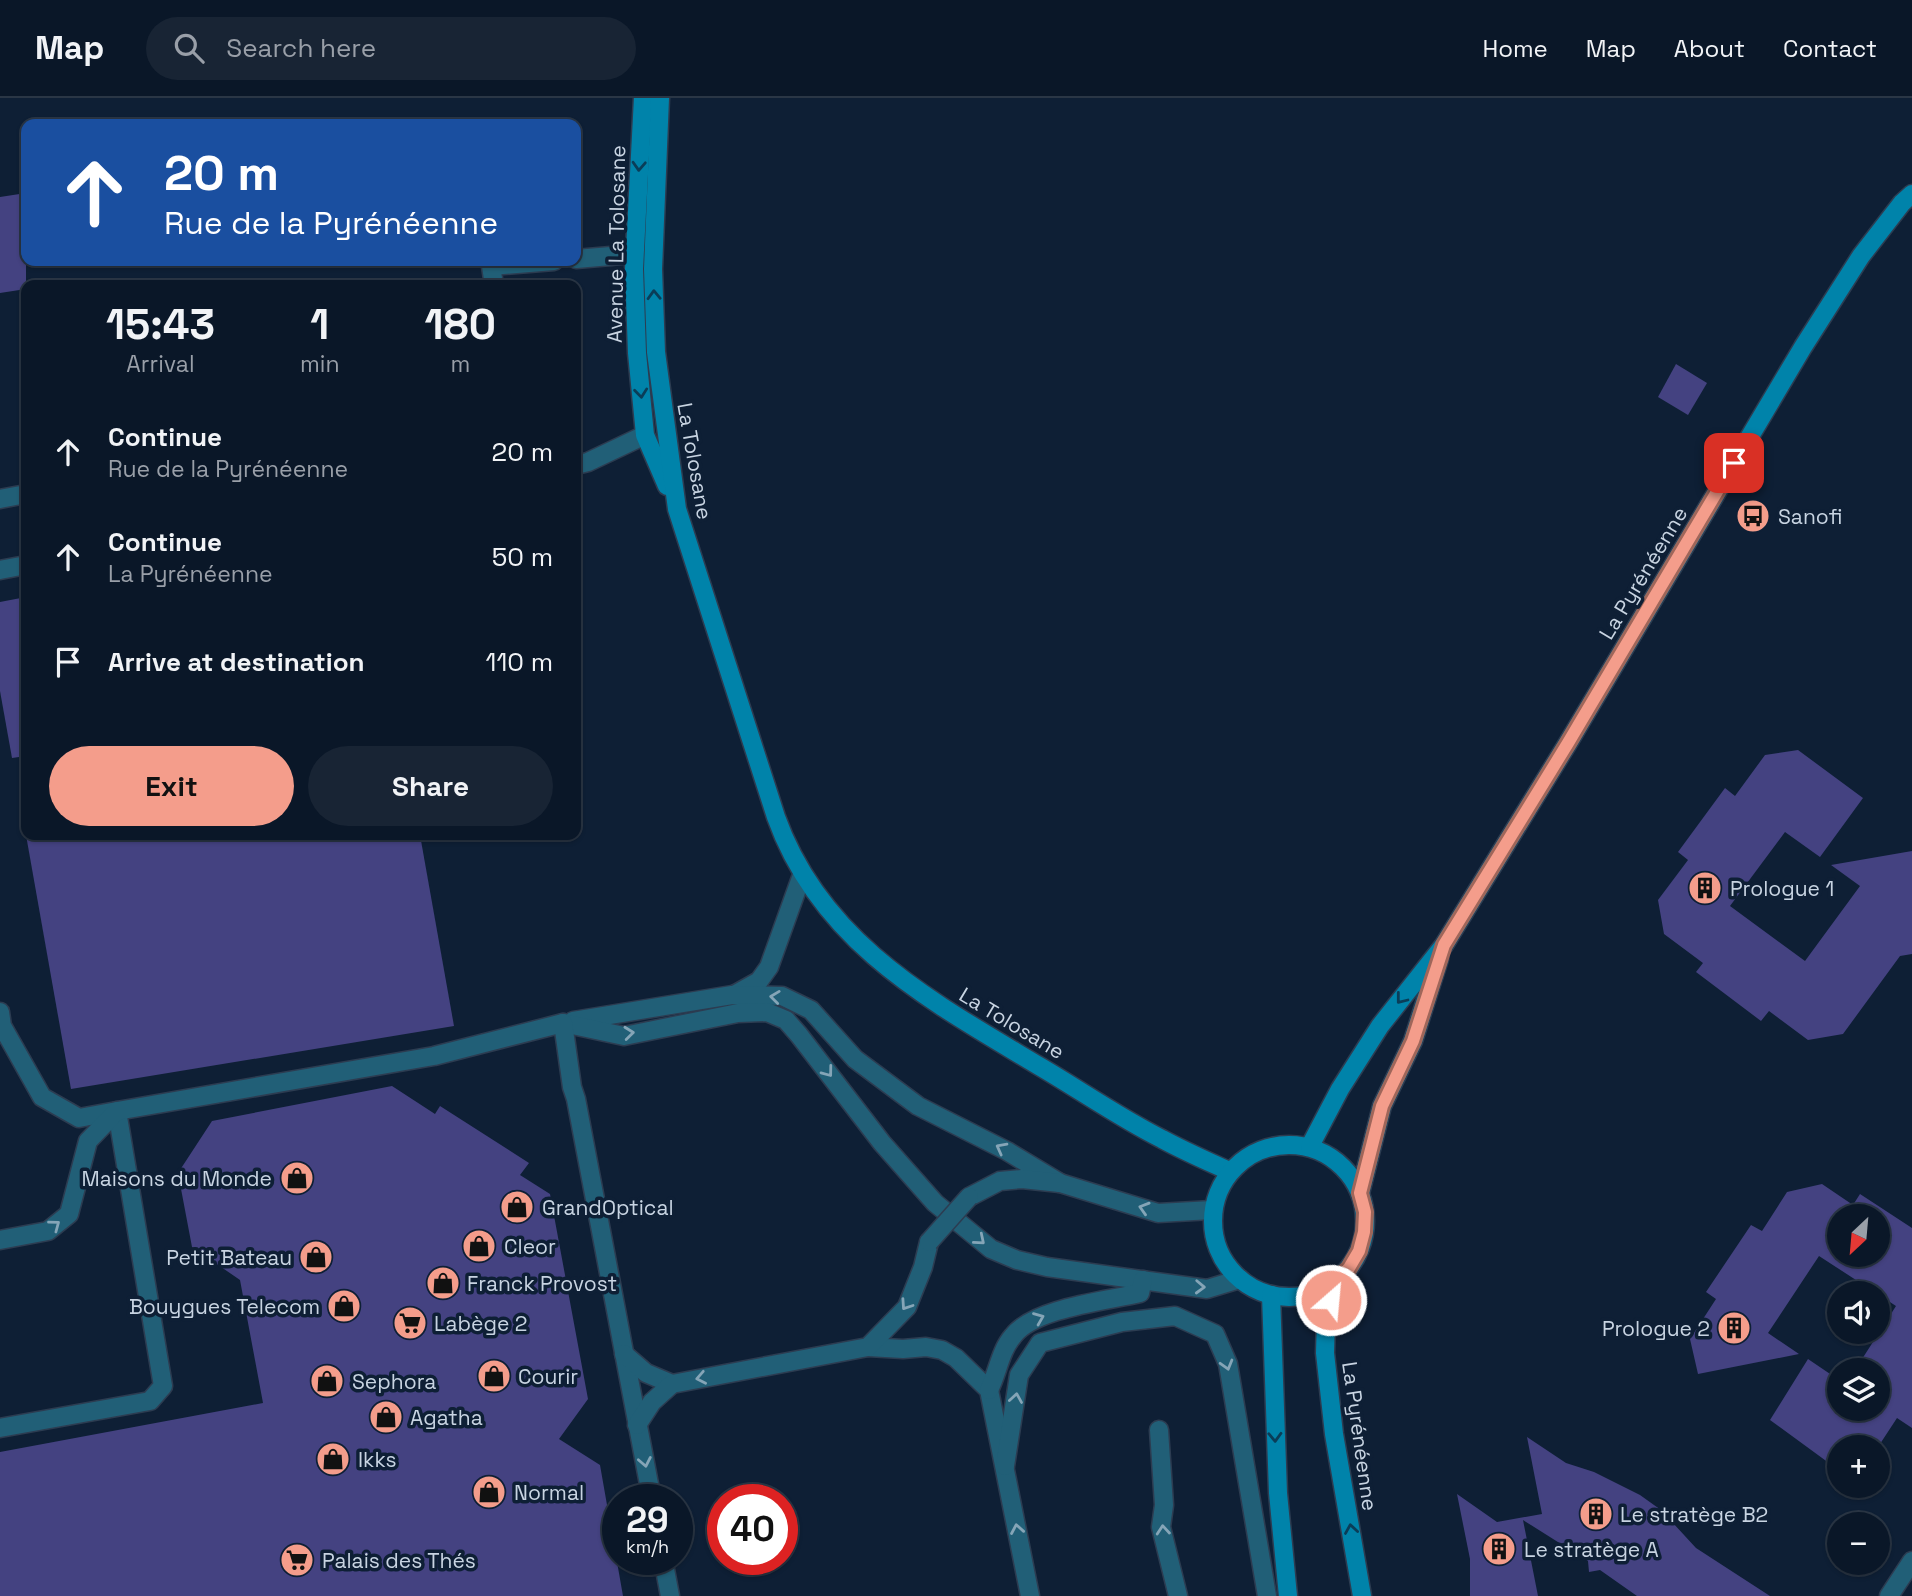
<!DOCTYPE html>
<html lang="en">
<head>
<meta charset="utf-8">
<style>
	:root { --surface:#0a1728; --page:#182434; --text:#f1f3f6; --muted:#999fa8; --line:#2a3645; --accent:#f49d8b }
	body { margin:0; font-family:"Space Grotesk",sans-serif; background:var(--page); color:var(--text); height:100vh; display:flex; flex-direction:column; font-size:26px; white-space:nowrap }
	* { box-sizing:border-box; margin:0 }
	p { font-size:23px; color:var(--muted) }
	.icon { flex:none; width:38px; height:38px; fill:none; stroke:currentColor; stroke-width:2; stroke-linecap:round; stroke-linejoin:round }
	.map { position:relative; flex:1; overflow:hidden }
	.sheet { position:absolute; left:21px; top:182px; width:560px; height:560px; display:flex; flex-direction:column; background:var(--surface); border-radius:14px; box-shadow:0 2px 5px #0004,0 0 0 2px var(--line) }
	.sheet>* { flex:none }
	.top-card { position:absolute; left:21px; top:21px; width:560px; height:147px; border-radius:14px; box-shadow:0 2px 5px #0004,0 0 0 2px var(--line); background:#1a4fa0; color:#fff; overflow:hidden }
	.needle { width:46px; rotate:206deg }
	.tools { position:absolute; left:1827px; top:1106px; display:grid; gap:14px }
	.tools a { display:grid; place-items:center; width:63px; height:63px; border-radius:50%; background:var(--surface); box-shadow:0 2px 5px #0004,0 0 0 2px var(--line); font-size:35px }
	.speed { position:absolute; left:602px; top:1386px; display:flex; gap:14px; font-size:35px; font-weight:700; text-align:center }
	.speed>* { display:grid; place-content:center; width:91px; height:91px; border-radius:50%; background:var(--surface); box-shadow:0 2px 5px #0004,0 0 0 2px var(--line); line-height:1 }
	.speed small { font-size:18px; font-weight:400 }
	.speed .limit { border:10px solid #d22; background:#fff; color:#111 }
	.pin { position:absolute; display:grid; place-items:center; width:60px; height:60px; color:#fff; margin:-30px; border-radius:14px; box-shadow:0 4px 10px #0006 }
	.me { position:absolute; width:77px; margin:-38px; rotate:27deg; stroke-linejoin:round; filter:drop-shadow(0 0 5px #0008) }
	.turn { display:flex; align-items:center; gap:24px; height:147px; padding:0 28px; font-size:32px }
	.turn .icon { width:91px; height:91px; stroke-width:2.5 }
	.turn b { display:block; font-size:49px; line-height:60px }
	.eta { display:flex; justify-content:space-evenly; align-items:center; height:119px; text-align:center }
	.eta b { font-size:42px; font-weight:700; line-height:49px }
	.button { display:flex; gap:14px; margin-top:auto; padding:14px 28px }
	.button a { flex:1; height:80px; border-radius:42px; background:var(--accent); color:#111; font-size:28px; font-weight:700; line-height:80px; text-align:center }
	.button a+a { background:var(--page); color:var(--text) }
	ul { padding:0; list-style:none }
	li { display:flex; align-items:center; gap:21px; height:105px; padding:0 28px }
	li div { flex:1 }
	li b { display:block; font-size:26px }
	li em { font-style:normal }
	header { display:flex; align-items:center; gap:42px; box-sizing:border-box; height:98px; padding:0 35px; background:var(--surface); border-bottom:2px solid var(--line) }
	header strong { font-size:33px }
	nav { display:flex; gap:38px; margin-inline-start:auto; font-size:24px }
	.search { width:490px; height:63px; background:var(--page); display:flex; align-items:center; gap:18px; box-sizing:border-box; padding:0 24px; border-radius:38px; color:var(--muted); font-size:26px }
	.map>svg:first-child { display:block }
	.building { fill:#444281; fill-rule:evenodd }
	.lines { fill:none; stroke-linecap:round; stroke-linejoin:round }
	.lane-casing { stroke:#2c3c51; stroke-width:21 }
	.street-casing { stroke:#2c3c51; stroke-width:21 }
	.secondary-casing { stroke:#2c3c51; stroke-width:21 }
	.lane { stroke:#215f77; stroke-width:18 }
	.street { stroke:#215f77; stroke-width:18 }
	.secondary { stroke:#0083aa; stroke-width:18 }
	.lane-bridge-casing { stroke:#2c3c51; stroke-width:21; stroke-linecap:butt }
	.lane-bridge { stroke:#215f77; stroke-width:18 }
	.oneway { stroke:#0a3d58 }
	.oneway2 { stroke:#85a5b7 }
	.route-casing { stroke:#9f665a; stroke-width:18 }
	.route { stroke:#f49d8b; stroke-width:12 }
	.labels { text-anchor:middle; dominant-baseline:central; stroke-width:7; stroke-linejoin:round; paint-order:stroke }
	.street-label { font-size:21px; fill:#c8d4e2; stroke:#0e1f35 }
	.poi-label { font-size:21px; fill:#c8d4e2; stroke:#0e1f35; text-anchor:start }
</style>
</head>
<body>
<header>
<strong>Map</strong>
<div class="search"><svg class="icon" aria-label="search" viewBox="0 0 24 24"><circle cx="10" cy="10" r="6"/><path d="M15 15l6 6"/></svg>Search here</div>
<nav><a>Home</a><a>Map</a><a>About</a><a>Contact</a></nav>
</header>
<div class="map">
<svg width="1912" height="1498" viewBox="0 0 1912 1498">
	<rect width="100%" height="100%" fill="#0e1f35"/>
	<!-- building -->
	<g class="building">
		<path d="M 26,95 L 26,191 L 0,195 L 0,99 Z"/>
		<path d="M 1676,266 L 1707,285 L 1688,317 L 1658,299 Z"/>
		<path d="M 26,499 L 26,658 L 12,660 L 0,593 L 0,504 Z"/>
		<path d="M 1798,652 L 1863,700 L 1820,759 L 1785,734 L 1730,808 L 1805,863 L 1860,788 L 1831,767 L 1912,753 L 1912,856 L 1900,858 L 1843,936 L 1808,942 L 1769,913 L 1761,923 L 1696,874 L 1703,865 L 1664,836 L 1658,802 L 1688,762 L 1678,754 L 1725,690 L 1735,698 L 1765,657 Z"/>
		<path d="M 26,737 L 420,737 L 454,928 L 71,991 Z"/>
		<path d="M 392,988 L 435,1016 L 440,1008 L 529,1065 L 520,1077 L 550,1096 L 588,1301 L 559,1341 L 600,1367 L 623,1498 L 0,1498 L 0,1354 L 263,1305 L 240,1182 L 192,1149 L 178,1075 L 212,1023 Z"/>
		<path d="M 1822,1086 L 1853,1107 L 1860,1096 L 1912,1130 L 1912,1330 L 1897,1320 L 1878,1349 L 1839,1349 L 1839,1367 L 1833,1368 L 1770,1322 L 1808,1261 L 1839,1282 L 1839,1311 L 1878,1311 L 1878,1272 L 1855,1272 L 1896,1208 L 1819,1158 L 1768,1235 L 1799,1256 L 1698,1276 L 1690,1241 L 1716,1201 L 1706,1194 L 1751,1127 L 1762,1133 L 1787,1094 ZM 1839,1118 L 1878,1118 L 1878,1157 L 1839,1157 Z"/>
		<path d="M 1527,1339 L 1566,1365 L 1594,1374 L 1640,1397 L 1661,1412 L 1696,1450 L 1770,1498 L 1637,1498 L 1600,1472 L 1589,1474 L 1588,1463 L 1523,1422 L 1538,1498 L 1470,1498 L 1470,1461 L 1457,1396 L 1497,1424 L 1542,1416 Z"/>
	</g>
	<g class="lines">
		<defs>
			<g id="lane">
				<path d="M 576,161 L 634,156"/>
				<path d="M 494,187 L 491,168 L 554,163"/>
				<path d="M 576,367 L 588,364 L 645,337"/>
				<path d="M 0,401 L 26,396"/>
				<path d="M 0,472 L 26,467"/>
				<path d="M 734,897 L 759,883 L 769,869 L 802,777"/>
				<path d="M 0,914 L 2,928 L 42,999 L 79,1020 L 117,1013 L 163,1288 L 150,1303 L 0,1330"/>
				<path d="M 573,923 L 732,897 L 782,898 L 811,912 L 855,961 L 918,1008 L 1007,1053 L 1060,1085"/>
				<path d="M 563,925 L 624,938 L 738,915 L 767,914 L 786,922 L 799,937 L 882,1045 L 935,1105 L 991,1151 L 1017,1162 L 1047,1169 L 1207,1191 L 1240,1181"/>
				<path d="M 969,1099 L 1000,1083 L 1022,1081 L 1060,1085 L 1158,1115 L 1212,1112"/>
				<path d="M 0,1142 L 48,1133 L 69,1116 L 88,1043 L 117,1013 L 434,958 L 563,925 L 572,989 L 576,1001 L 652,1402"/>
				<path d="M 868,1249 L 903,1251 L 926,1249 L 942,1252 L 956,1260 L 989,1292 L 1030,1498"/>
				<path d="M 624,1256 L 646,1275 L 672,1286"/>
				<path d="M 989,1292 C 998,1274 1000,1253 1013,1238 C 1034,1210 1106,1203 1140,1195 L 1143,1182"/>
				<path d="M 637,1327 L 652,1304 L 672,1286 L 868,1249 L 907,1209 L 923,1169 L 929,1144"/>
				<path d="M 1159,1332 L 1164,1407 L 1161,1429 L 1178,1498"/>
				<path d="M 1005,1368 L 1019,1277 L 1040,1245 L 1122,1224 L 1175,1218 L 1215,1236 L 1228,1266 L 1267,1498"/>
				<path d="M 663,1461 L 670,1498"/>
			</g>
			<path id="street" d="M 1889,1498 L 1912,1463"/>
			<g id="secondary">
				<path d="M 643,0 L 634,171 L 637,255 L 645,337 L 667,388"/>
				<path d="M 660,0 L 653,171 L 656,254 L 677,411 L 776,719 C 821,845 931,903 1039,968 C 1080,992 1120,1020 1162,1041 C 1184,1053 1207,1063 1229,1073"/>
				<circle cx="1289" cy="1123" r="76"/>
				<path d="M 1310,1048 L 1340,991 L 1380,928 L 1444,847 L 1568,645 L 1803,249 L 1861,158 L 1902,105 L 1912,96"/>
				<path d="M 1360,1095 L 1382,1008 L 1413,943 L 1439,861"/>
				<path d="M 1335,1184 L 1326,1221 L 1325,1255 L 1334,1336 L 1362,1498"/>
				<path d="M 1271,1197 L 1278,1395 L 1288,1498"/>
			</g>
		</defs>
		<!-- lane casing -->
		<use href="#lane" class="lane-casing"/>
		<!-- street casing -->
		<use href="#street" class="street-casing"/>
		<!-- secondary casing -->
		<use href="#secondary" class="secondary-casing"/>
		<!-- lane -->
		<use href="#lane" class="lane"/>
		<!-- street -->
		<use href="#street" class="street"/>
		<!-- secondary -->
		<use href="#secondary" class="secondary"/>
		<defs>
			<path id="lane-bridge" d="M 929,1144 L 969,1099"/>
		</defs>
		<!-- lane-bridge casing -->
		<use href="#lane-bridge" class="lane-bridge-casing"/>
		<!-- lane-bridge -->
		<use href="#lane-bridge" class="lane-bridge"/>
	</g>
	<!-- one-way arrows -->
	<defs><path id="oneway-chevron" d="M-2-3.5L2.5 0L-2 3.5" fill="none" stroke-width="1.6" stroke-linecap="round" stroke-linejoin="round" transform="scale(1.75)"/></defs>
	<g class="oneway">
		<use href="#oneway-chevron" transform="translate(639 68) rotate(93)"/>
		<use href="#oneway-chevron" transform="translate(654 197) rotate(-92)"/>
		<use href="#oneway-chevron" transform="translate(641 295) rotate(84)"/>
		<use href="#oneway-chevron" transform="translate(1401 901) rotate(128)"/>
		<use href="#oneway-chevron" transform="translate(1275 1339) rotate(88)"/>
		<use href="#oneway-chevron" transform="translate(1351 1431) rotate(-99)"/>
	</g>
	<g class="oneway2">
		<use href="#oneway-chevron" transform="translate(775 899) rotate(-173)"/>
		<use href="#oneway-chevron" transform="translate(629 935) rotate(-6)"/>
		<use href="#oneway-chevron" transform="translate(828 974) rotate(53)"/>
		<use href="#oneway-chevron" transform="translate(1001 1050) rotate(-152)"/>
		<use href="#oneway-chevron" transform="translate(1144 1110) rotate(-163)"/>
		<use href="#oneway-chevron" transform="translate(55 1127) rotate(-37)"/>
		<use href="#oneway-chevron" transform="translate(980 1142) rotate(40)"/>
		<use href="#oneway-chevron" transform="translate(1200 1189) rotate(2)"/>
		<use href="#oneway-chevron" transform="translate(906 1207) rotate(124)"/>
		<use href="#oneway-chevron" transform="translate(1039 1220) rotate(-22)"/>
		<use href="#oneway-chevron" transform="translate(1227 1267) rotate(74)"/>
		<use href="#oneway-chevron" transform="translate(701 1280) rotate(169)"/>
		<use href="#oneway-chevron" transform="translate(1016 1300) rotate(-81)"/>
		<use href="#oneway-chevron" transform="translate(645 1364) rotate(79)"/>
		<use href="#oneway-chevron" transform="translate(1017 1431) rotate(-100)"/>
		<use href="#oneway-chevron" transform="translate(1163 1432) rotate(-95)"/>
	</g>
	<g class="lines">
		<defs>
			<path id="route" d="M 1331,1202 L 1335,1184 L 1349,1170 L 1359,1153 L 1364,1134 L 1365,1114 L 1360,1095 L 1382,1008 L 1413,943 L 1444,847 L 1568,645 L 1734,365"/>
		</defs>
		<!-- route casing -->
		<use href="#route" class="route-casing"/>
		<!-- route -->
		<use href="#route" class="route"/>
	</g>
	<!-- icons -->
	<defs>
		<symbol id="bus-disc" viewBox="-11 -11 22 22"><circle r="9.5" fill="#f49d8b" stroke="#0e1f35"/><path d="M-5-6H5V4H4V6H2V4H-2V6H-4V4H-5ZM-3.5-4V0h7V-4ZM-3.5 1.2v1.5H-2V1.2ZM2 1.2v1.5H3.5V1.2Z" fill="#111"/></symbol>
		<symbol id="building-disc" viewBox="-11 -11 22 22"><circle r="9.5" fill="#f49d8b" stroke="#0e1f35"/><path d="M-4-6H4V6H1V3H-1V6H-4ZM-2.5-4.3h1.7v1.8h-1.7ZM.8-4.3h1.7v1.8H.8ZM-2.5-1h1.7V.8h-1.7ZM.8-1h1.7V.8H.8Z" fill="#111"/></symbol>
		<symbol id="shop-disc" viewBox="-11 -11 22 22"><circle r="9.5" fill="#f49d8b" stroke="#0e1f35"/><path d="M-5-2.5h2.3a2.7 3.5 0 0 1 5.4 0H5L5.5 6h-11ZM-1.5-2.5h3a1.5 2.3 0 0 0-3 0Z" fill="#111"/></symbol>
		<symbol id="supermarket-disc" viewBox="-11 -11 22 22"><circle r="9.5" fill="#f49d8b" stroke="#0e1f35"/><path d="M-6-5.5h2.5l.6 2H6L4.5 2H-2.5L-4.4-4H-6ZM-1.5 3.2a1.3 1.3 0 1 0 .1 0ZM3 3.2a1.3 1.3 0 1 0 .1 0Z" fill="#111"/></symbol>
	</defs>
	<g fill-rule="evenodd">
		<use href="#bus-disc" x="1734" y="399" width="38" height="38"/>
		<use href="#building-disc" x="1686" y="771" width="38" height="38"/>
		<use href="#shop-disc" x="278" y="1061" width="38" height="38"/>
		<use href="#shop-disc" x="498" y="1090" width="38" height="38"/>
		<use href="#shop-disc" x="460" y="1129" width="38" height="38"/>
		<use href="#shop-disc" x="297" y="1140" width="38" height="38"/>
		<use href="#shop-disc" x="424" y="1166" width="38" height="38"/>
		<use href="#shop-disc" x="325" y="1189" width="38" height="38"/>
		<use href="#supermarket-disc" x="391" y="1206" width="38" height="38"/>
		<use href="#building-disc" x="1715" y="1211" width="38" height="38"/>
		<use href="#shop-disc" x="475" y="1259" width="38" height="38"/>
		<use href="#shop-disc" x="308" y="1264" width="38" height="38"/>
		<use href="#shop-disc" x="367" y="1300" width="38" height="38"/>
		<use href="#shop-disc" x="314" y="1342" width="38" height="38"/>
		<use href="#shop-disc" x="470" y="1375" width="38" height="38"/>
		<use href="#building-disc" x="1577" y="1397" width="38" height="38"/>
		<use href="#building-disc" x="1480" y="1432" width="38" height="38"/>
		<use href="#supermarket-disc" x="278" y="1443" width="38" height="38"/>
	</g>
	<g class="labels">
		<!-- street labels -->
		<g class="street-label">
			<text transform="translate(616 146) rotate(-89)">Avenue La Tolosane</text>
			<text transform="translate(695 363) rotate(80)">La Tolosane</text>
			<text transform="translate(1643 475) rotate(-59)">La Pyrénéenne</text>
			<text transform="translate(1012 925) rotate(31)">La Tolosane</text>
			<text transform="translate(1360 1338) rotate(82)">La Pyrénéenne</text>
		</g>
		<!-- poi labels -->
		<g class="poi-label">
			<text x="1778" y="418">Sanofi</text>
			<text x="1730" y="790">Prologue 1</text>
			<text x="272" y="1080" text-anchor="end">Maisons du Monde</text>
			<text x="542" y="1109">GrandOptical</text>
			<text x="504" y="1148">Cleor</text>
			<text x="292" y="1159" text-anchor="end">Petit Bateau</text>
			<text x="467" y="1185">Franck Provost</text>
			<text x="320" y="1208" text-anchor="end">Bouygues Telecom</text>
			<text x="434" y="1225">Labège 2</text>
			<text x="1710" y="1230" text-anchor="end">Prologue 2</text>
			<text x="518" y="1278">Courir</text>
			<text x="352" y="1283">Sephora</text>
			<text x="410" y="1319">Agatha</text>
			<text x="358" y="1361">Ikks</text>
			<text x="514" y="1394">Normal</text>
			<text x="1620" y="1416">Le stratège B2</text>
			<text x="1524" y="1451">Le stratège A</text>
			<text x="322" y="1462">Palais des Thés</text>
		</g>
	</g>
</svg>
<div class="tools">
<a><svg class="needle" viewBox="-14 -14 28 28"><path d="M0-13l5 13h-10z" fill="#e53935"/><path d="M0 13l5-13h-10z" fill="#999fa8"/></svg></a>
<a><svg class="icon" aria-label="sound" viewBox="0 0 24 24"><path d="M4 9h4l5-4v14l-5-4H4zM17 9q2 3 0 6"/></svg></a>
<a><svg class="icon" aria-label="layers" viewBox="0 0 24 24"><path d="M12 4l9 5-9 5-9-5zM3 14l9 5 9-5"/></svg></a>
<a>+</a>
<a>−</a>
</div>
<div class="speed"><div>29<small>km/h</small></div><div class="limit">40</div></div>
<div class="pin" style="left:1734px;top:365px;background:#d93025"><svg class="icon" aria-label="arrive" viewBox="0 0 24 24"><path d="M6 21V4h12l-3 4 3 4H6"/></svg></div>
<svg class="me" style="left:1331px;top:1202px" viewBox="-20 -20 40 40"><circle r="17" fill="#f49d8b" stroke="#fff" stroke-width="3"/><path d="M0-11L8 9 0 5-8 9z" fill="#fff"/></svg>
<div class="top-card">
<div class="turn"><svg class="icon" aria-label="ahead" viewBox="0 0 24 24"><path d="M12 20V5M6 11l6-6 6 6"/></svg><div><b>20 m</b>Rue de la Pyrénéenne</div></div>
</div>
<section class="sheet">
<div class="eta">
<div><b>15:43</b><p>Arrival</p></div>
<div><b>1</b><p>min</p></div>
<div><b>180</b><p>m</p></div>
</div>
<ul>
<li><svg class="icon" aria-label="ahead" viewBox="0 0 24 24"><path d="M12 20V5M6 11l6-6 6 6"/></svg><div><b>Continue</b><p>Rue de la Pyrénéenne</p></div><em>20 m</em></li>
<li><svg class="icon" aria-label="ahead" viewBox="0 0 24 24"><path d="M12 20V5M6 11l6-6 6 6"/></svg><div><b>Continue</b><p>La Pyrénéenne</p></div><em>50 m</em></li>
<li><svg class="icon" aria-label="arrive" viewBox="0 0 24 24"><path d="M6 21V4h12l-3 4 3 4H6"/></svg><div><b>Arrive at destination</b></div><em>110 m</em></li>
</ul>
<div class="button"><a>Exit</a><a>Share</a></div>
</section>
</div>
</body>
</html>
